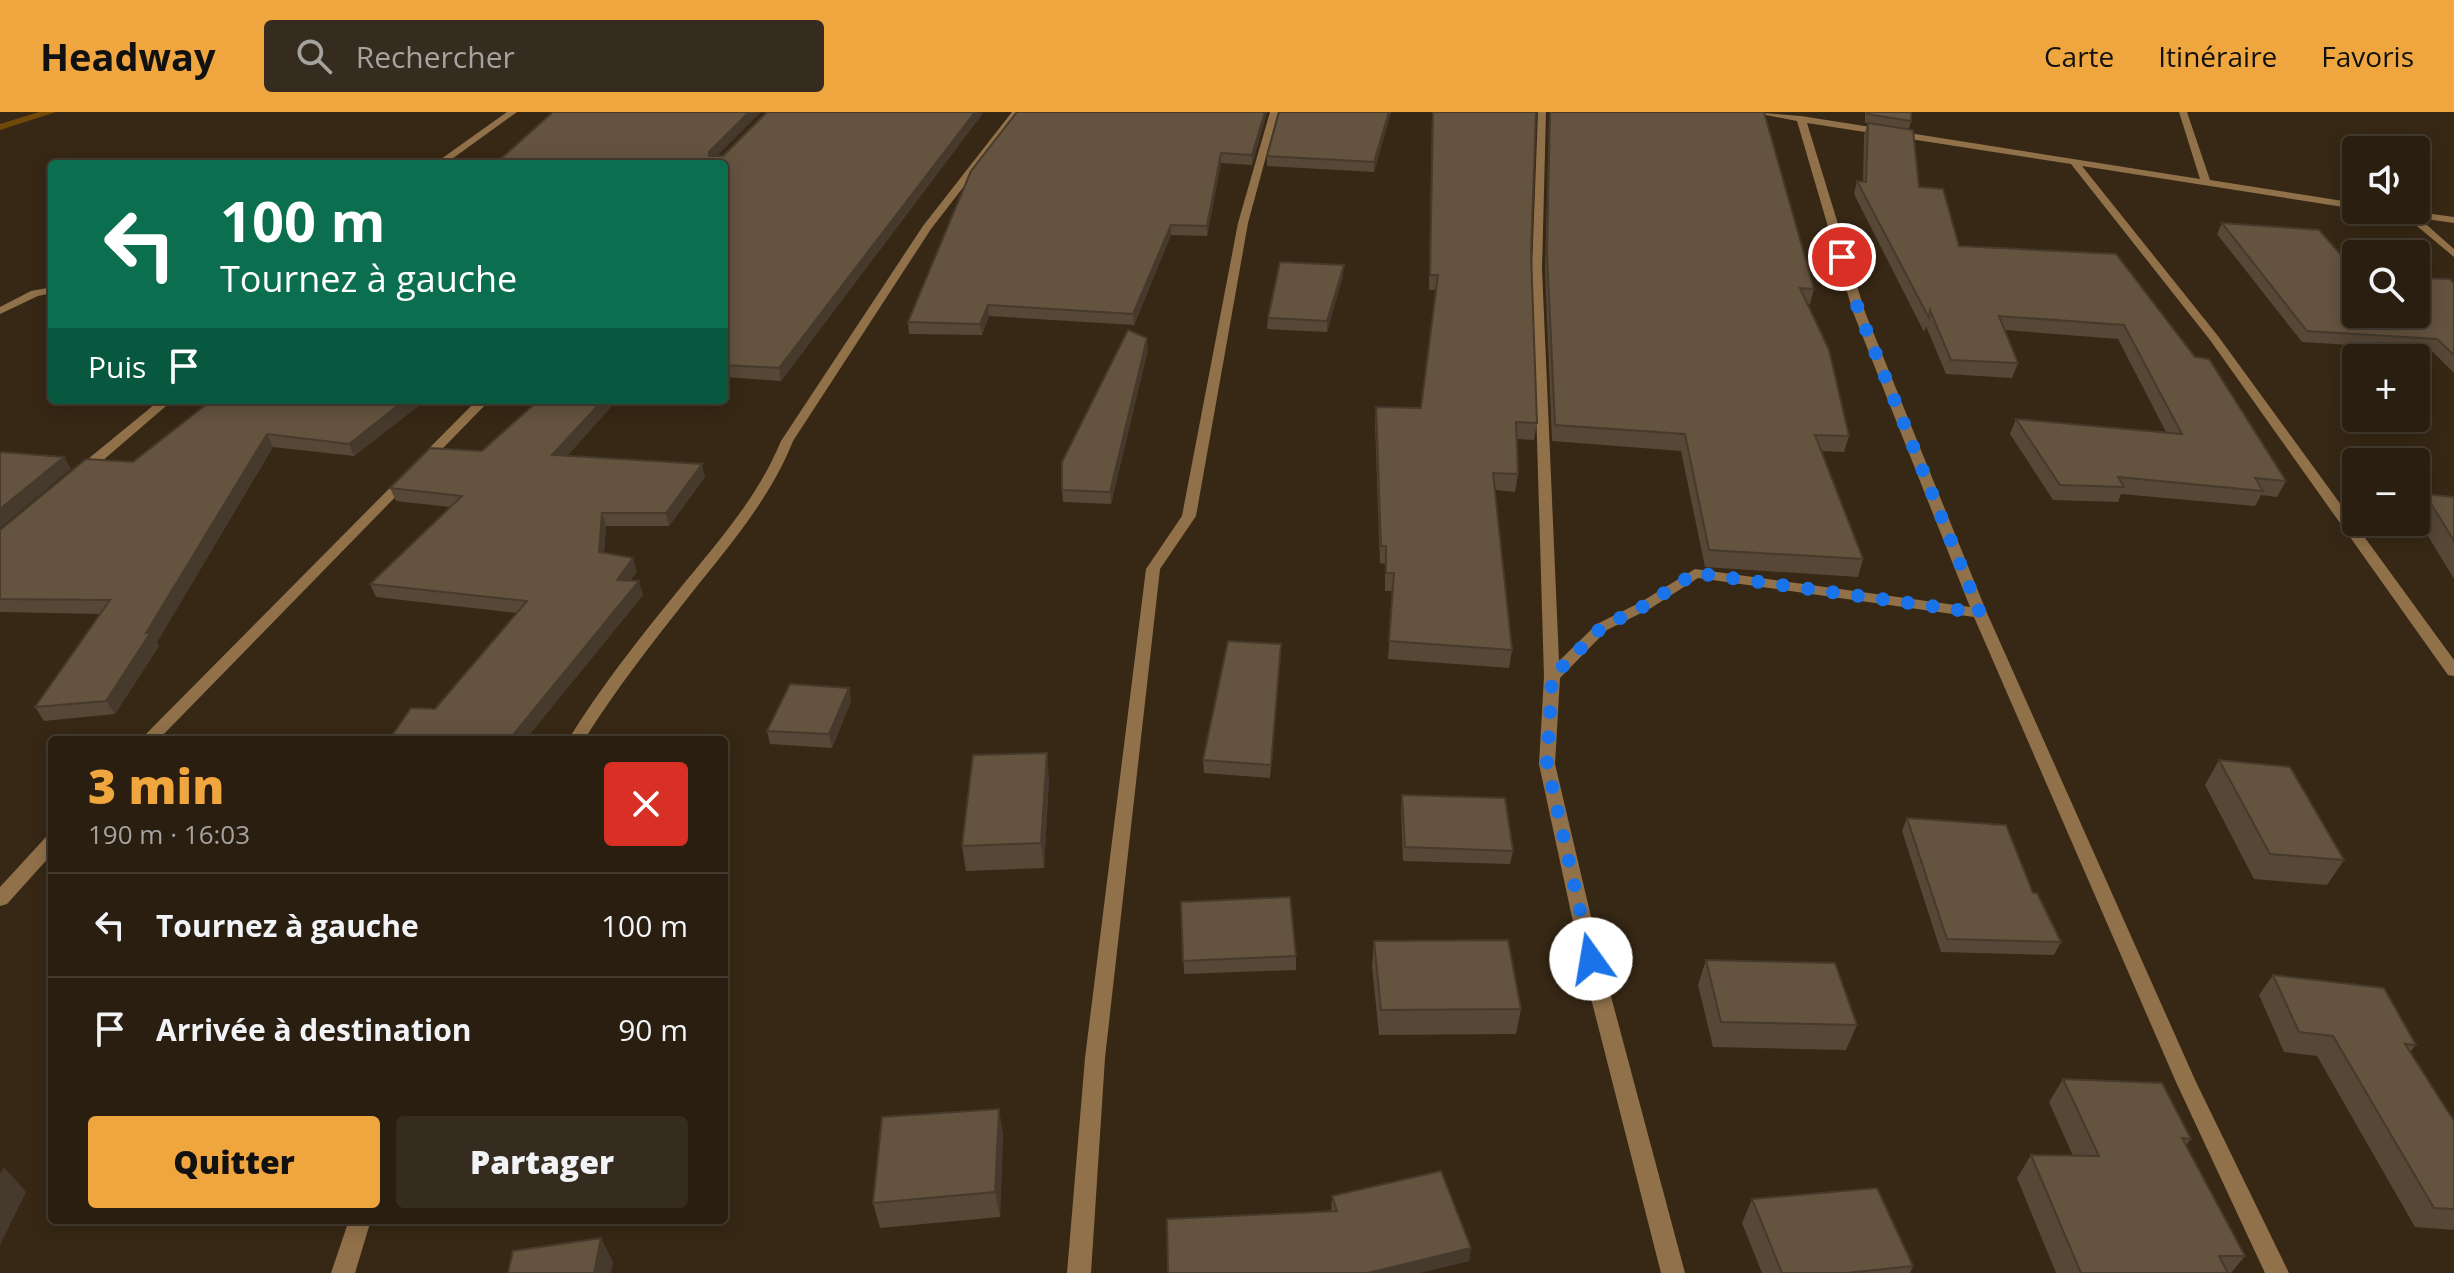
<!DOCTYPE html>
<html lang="fr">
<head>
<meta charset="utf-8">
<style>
	:root { --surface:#291e10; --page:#352b1e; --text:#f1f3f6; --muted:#a5a29f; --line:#453c30; --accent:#f0a63e }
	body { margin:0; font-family:"Open Sans",sans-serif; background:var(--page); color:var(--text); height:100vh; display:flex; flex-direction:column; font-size:30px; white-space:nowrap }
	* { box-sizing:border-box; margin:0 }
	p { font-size:26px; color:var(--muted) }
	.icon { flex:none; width:44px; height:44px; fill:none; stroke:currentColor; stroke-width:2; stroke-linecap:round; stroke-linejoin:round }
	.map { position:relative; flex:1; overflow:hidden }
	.side { position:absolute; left:48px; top:624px; width:680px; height:488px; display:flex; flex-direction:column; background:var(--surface); border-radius:8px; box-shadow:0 4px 20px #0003,0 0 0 2px var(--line) }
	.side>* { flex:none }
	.guide { position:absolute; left:48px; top:48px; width:680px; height:244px; border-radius:8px; box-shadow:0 4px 20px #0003,0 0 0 2px var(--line); background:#0b6e4f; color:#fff; overflow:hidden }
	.fabs { position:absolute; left:2342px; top:24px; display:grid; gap:16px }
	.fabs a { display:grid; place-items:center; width:88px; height:88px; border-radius:8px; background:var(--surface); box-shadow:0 4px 20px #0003,0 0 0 2px var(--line); font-size:40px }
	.pin { position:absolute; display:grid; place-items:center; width:68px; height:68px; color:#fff; margin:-34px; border:4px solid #fff; border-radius:50%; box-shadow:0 2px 8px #0007 }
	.me { position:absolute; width:88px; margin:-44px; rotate:347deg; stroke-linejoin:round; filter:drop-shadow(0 0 6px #0008) }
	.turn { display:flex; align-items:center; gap:28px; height:168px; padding:0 40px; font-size:36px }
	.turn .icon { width:104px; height:104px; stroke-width:2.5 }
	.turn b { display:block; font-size:56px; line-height:68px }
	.then { display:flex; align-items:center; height:76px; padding:0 40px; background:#0003; gap:16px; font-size:30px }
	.round { display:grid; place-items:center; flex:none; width:84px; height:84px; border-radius:8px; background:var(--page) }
	.headline { display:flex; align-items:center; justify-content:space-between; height:136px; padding:0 40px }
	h1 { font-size:48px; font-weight:800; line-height:60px; color:var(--accent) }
	.primary-button { display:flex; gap:16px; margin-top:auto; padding:16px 40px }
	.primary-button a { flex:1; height:92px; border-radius:8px; background:var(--accent); color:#111; font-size:32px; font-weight:800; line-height:92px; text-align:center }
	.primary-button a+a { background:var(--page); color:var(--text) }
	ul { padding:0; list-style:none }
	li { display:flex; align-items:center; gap:24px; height:104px; padding:0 40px; border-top:2px solid var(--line) }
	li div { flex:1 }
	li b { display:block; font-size:30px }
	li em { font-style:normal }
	header { display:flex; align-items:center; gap:48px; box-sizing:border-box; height:112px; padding:0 40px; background:var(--accent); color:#111 }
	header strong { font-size:38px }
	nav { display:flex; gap:44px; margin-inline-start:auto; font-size:28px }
	.search { width:560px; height:72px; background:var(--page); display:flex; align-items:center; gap:20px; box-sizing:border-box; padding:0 28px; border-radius:8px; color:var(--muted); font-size:30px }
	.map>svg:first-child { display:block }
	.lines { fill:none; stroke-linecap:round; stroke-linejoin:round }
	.stream { fill:#704809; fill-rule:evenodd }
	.street { fill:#91714a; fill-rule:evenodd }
	.wall { fill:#564736 }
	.shaded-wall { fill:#463a2c }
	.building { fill:#64533f; stroke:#463a2c; stroke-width:2 }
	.route { stroke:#1a73e8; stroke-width:14; stroke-dasharray:0 25.2 }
</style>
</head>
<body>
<header>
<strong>Headway</strong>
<div class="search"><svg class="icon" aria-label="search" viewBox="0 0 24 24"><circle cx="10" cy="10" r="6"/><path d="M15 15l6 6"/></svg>Rechercher</div>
<nav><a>Carte</a><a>Itinéraire</a><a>Favoris</a></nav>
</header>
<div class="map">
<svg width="2454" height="1161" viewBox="0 0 2454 1161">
	<rect width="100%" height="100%" fill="#372815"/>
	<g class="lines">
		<!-- stream -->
		<path class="stream" d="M 39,0 L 56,0 L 0,18 L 0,12 Z"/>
		<!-- street -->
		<g class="street">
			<path d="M 507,0 L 517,0 L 445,52 L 434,52 Z"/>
			<path d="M 1012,0 L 1021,0 L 931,117 L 793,329 C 770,387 729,434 690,483 C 653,530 616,577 584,628 L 568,628 C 600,576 638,528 677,480 C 716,432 757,387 781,329 L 923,114 Z"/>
			<path d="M 1270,0 L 1278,0 L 1248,111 L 1196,404 L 1160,457 L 1105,946 L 1091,1161 L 1067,1161 L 1085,946 L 1146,457 L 1182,404 L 1238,111 Z"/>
			<path d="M 1538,0 L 1546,0 L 1542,157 L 1559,549 L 1597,512 L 1641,490 L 1695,457 L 1970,495 L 1853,200 L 1797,9 L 1750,0 L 1801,4 L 2200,67 L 2179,0 L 2187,0 L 2210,68 L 2356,91 L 2356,97 L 2082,54 L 2218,224 L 2454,548 L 2454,564 L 2448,563 L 2210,228 L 2071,52 L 1807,11 L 1865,200 L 1987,501 L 2196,970 L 2289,1161 L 2265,1161 L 2176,970 L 1974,505 L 1698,466 L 1651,496 L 1607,518 L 1560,566 L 1555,652 L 1601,847 L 1685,1161 L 1661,1161 L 1581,847 L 1539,652 L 1544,565 L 1532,157 Z"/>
			<path d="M 2377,98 L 2404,98 L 2454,105 L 2454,111 L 2419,106 L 2454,137 L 2454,145 L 2405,104 Z"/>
			<path d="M 52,175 L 52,181 L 38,184 L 0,202 L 0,195 L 31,179 Z"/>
			<path d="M 160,288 L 173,288 L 87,362 L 77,362 L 77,356 Z"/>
			<path d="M 477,288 L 490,288 L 158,628 L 140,628 Z"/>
			<path d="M 52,724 L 52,742 L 7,792 L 0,794 L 0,775 L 46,725 Z"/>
			<path d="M 349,1108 L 371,1108 L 355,1161 L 331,1161 Z"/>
		</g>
	</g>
	<!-- wall -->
	<g class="wall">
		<path d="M 1267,0 L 1252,53 L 1221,51 L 1207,124 L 1171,123 L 1134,213 L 989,204 L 982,223 L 909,222 L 908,210 Z"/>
		<path d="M 1391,0 L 1374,60 L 1267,54 L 1267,44 Z"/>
		<path d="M 1432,0 L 1536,0 L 1531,142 L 1537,311 L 1534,328 L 1517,327 L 1518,362 L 1515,380 L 1495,378 L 1512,538 L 1509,556 L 1388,547 L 1393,479 L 1385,479 L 1385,452 L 1380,451 L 1375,312 L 1376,295 L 1421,296 L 1436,178 L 1429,178 Z"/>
		<path d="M 1550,0 L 1814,177 L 1810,192 L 1808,192 L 1849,324 L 1844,340 L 1821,339 L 1863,447 L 1858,465 L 1705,455 L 1681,339 L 1552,329 L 1545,157 L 1549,11 Z"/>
		<path d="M 1865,0 L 1911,0 L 1911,9 L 1909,17 L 1919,75 L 1959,134 L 2116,142 L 2286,369 L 2277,385 L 2261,383 L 2255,394 L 2121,382 L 2118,390 L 2053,388 L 2010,322 L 2016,307 L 2166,320 L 2118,227 L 2005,218 L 2018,251 L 2012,266 L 1946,262 L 1926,214 L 1924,220 L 1854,82 L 1857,69 L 1863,70 L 1864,23 L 1868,11 L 1865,11 Z"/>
		<path d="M 983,1 L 781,269 L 724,265 L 724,52 L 717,44 Z"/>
		<path d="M 2222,111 L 2356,202 L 2454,171 L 2454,261 L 2431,238 L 2302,230 L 2217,122 Z"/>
		<path d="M 1343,163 L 1327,220 L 1267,217 L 1268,206 Z"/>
		<path d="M 1148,237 L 1111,392 L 1063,390 L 1062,378 Z"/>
		<path d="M 212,288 L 426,288 L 354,344 L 273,335 L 157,530 L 159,534 L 115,602 L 44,609 L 35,595 L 101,502 L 0,500 L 0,418 L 133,350 Z"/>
		<path d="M 539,288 L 617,288 L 567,344 L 705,365 L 669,414 L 606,414 L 604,441 L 637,459 L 630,469 L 643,483 L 525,628 L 389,628 L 435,597 L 517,501 L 376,485 L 370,472 L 450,395 L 396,389 L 390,376 L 482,339 Z"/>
		<path d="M 2425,382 L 2454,385 L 2454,467 L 2416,404 L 2416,397 Z"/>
		<path d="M 1281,532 L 1270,666 L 1204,661 L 1203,648 Z"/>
		<path d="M 849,576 L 851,589 L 832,636 L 770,632 L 767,619 Z"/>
		<path d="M 2219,648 L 2344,748 L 2327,773 L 2254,767 L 2205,673 Z"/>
		<path d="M 1049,666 L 1044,756 L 966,759 L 962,734 Z"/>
		<path d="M 1402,683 L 1513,739 L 1510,752 L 1403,749 L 1401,696 Z"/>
		<path d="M 1907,706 L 2033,781 L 2061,830 L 2054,843 L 1941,840 L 1902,719 Z"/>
		<path d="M 1181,790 L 1296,844 L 1296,858 L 1184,862 Z"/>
		<path d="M 1374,829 L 1521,897 L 1516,922 L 1379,923 L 1372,854 Z"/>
		<path d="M 1706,848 L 1857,913 L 1846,938 L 1713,935 L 1698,873 Z"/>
		<path d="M 2273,863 L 2416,933 L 2410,940 L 2454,1009 L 2454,1118 L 2415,1115 L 2317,944 L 2284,940 L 2259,883 Z"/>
		<path d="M 2063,967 L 2191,1027 L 2186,1033 L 2245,1144 L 2231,1161 L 2056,1161 L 2017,1066 L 2031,1043 L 2073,1044 L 2049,990 Z"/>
		<path d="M 1003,1022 L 1000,1105 L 880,1116 L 873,1091 Z"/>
		<path d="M 1332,1084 L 1471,1136 L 1469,1149 L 1419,1161 L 1168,1161 L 1331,1100 Z"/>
		<path d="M 1752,1087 L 1913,1154 L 1910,1161 L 1762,1161 L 1742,1111 Z"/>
	</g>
	<!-- shaded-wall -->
	<g class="shaded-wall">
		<path d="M 749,0 L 761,0 L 711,50 L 709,40 Z"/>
		<path d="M 975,0 L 983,1 L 781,269 L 779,256 Z"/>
		<path d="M 1265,0 L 1267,0 L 1252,53 L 1252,43 Z"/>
		<path d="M 1389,0 L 1391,0 L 1374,60 L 1374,50 Z"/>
		<path d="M 1221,41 L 1221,51 L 1207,124 L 1207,114 Z"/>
		<path d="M 1171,113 L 1171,123 L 1134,213 L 1133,202 Z"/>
		<path d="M 1344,153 L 1343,163 L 1327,220 L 1327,209 Z"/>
		<path d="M 988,193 L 989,204 L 982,223 L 980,212 Z"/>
		<path d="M 1147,226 L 1148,237 L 1111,392 L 1110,380 Z"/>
		<path d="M 405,288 L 426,288 L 354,344 L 349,332 Z"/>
		<path d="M 603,288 L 617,288 L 556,356 L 552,343 Z"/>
		<path d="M 267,322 L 273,335 L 157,530 L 159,534 L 115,602 L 106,589 L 146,521 Z"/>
		<path d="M 64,345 L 71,357 L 0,416 L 0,397 Z"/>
		<path d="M 702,352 L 705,365 L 669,414 L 666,401 Z"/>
		<path d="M 602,401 L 606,414 L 603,453 L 599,440 Z"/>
		<path d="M 633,446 L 637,459 L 621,481 L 617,468 Z"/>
		<path d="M 639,469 L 643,483 L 525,628 L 509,628 Z"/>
		<path d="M 849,576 L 851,589 L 832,636 L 829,622 Z"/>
		<path d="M 1047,641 L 1049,666 L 1044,756 L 1041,731 Z"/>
		<path d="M 999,997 L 1003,1022 L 1000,1105 L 995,1080 Z"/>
		<path d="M 4,1055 L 26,1080 L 0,1133 L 0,1062 Z"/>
		<path d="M 601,1126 L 613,1150 L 611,1161 L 594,1161 Z"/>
		<path d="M 1471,1136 L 1469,1149 L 1419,1161 L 1368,1161 Z"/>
	</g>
	<!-- building -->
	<g class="building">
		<path d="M 553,0 L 749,0 L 709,40 L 709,44 L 723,44 L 767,0 L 975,0 L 779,256 L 724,253 L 724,52 L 495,52 Z"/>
		<path d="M 1017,0 L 1265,0 L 1252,43 L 1221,41 L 1207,114 L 1171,113 L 1133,202 L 988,193 L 980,212 L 908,210 L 971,59 Z"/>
		<path d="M 1279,0 L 1389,0 L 1374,50 L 1267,44 Z"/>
		<path d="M 1433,0 L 1536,0 L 1531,142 L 1537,311 L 1516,310 L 1518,362 L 1493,361 L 1512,538 L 1389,529 L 1394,461 L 1386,461 L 1386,434 L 1381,434 L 1376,295 L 1421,296 L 1438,163 L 1430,163 Z"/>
		<path d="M 1550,0 L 1764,0 L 1814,177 L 1800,176 L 1829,238 L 1849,324 L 1815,323 L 1863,447 L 1709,438 L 1685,322 L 1555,313 L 1547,142 Z"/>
		<path d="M 1867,0 L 1911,0 L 1911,9 L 1867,2 Z"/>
		<path d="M 1868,11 L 1913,18 L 1919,75 L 1943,77 L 1959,134 L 2116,142 L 2195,245 L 2209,247 L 2286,369 L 2255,366 L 2263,379 L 2118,365 L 2124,375 L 2060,373 L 2016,307 L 2182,322 L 2124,213 L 1999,204 L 2018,251 L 1951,248 L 1930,198 L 1929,206 L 1857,69 L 1866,70 Z"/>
		<path d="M 2222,111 L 2319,118 L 2356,160 L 2356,202 L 2416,202 L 2416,166 L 2450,167 L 2454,171 L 2454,243 L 2437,227 L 2307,219 Z"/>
		<path d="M 1280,150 L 1344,153 L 1327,209 L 1268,206 Z"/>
		<path d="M 1128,218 L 1147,226 L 1110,380 L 1062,378 L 1062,350 Z"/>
		<path d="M 212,288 L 405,288 L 349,332 L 267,322 L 146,521 L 151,520 L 106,589 L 35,595 L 110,488 L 0,487 L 0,418 L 86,347 L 133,350 Z"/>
		<path d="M 539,288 L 603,288 L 552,343 L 702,352 L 666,401 L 602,401 L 599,440 L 633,446 L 617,468 L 639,469 L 509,628 L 473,628 L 459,626 L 458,628 L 389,628 L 411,596 L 435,597 L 527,489 L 370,472 L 462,384 L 390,376 L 430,336 L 482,339 Z"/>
		<path d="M 0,340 L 64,345 L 0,397 Z"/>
		<path d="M 2425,382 L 2454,385 L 2454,429 Z"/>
		<path d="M 1228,529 L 1281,532 L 1271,653 L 1203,648 Z"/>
		<path d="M 790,572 L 849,576 L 829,622 L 767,619 Z"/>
		<path d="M 1047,641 L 1041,731 L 962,734 L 973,643 Z"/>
		<path d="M 2219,648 L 2290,655 L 2344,748 L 2270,742 Z"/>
		<path d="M 1402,683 L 1505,686 L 1513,739 L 1405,735 Z"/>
		<path d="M 1907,706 L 2006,713 L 2033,781 L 2037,781 L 2061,830 L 1947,827 Z"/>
		<path d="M 1290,785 L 1296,844 L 1183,849 L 1181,790 Z"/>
		<path d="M 1508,828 L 1521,897 L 1381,898 L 1374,829 Z"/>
		<path d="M 1706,848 L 1835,851 L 1857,913 L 1721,910 Z"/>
		<path d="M 2273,863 L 2384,876 L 2416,933 L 2405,932 L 2454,1009 L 2454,1097 L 2434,1096 L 2333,924 L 2299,920 Z"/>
		<path d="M 2063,967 L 2162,971 L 2191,1027 L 2182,1026 L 2245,1144 L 2219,1144 L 2228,1161 L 2081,1161 L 2031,1043 L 2099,1044 Z"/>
		<path d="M 999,997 L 995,1080 L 873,1091 L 882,1005 Z"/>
		<path d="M 1441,1059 L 1471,1136 L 1368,1161 L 1168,1161 L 1167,1107 L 1337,1099 L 1332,1084 Z"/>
		<path d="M 1877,1076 L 1913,1154 L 1846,1161 L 1782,1161 L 1752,1087 Z"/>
		<path d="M 601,1126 L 594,1161 L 508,1161 L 513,1139 Z"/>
	</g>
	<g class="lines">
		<!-- route -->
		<path class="route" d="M 1591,847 L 1547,652 L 1552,565 L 1602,515 L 1646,493 L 1695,461 L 1980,501 L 1859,200 L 1842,145"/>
	</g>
</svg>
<div class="fabs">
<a><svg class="icon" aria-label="sound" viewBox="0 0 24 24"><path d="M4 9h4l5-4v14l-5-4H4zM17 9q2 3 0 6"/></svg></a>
<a><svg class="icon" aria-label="search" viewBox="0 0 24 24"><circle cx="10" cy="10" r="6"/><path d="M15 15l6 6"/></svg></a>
<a>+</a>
<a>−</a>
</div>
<div class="pin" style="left:1842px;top:145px;background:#d93025"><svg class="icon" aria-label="arrive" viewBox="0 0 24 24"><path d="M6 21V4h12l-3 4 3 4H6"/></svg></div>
<svg class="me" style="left:1591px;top:847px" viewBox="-20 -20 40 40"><circle r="19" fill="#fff"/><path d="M0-13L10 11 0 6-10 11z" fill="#1a73e8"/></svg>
<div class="guide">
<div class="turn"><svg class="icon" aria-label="left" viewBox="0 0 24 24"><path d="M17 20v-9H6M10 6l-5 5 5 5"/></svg><div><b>100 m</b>Tournez à gauche</div></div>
<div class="then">Puis<svg class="icon" aria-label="arrive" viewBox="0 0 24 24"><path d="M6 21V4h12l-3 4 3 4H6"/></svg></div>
</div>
<section class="side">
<div class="headline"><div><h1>3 min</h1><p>190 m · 16:03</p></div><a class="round" style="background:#d93025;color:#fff"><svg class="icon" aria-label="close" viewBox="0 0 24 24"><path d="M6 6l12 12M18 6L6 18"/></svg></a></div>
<ul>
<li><svg class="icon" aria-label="left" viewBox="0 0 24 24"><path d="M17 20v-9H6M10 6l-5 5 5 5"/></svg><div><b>Tournez à gauche</b></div><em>100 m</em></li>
<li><svg class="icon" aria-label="arrive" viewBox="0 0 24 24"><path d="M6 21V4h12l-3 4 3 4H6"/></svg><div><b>Arrivée à destination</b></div><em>90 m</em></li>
</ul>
<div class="primary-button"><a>Quitter</a><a>Partager</a></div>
</section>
</div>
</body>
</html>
